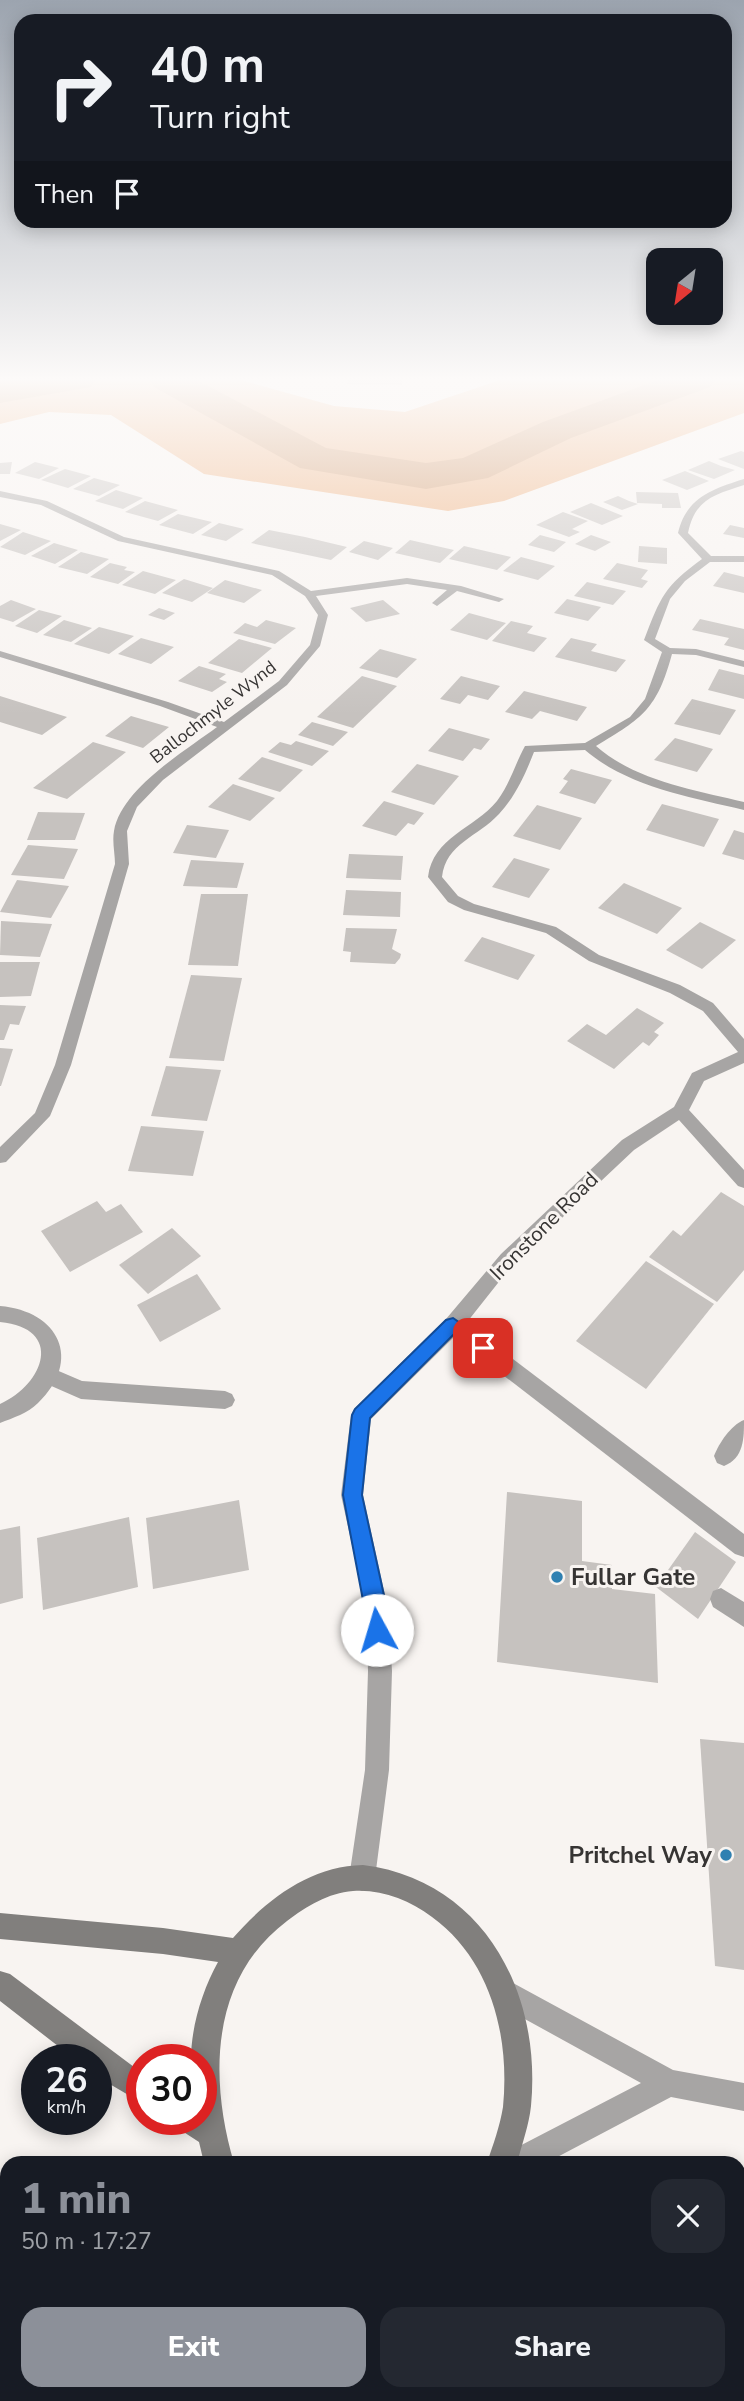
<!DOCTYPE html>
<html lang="en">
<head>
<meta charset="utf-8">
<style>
	:root { --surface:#171b24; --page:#242831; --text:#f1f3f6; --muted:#9ea1a6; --accent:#8c9099 }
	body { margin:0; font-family:"Nunito Sans",sans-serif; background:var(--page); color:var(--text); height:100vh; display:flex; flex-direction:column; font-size:26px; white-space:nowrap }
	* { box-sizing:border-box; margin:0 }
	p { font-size:23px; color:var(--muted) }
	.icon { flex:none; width:38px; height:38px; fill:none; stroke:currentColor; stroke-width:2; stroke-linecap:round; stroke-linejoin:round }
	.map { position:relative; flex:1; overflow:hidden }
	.side { position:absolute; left:0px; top:2156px; width:746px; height:245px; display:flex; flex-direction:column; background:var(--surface); border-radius:21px 21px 0 0; box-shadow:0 4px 18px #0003 }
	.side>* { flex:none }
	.guide { position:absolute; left:14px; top:14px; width:718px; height:214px; border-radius:21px; box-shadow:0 4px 18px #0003; background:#171b24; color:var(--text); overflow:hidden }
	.needle { width:46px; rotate:210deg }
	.fabs { position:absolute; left:646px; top:248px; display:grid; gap:14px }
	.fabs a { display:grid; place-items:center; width:77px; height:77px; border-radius:14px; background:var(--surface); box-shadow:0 4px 18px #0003; font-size:35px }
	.speed { position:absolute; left:21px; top:2044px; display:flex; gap:14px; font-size:35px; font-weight:700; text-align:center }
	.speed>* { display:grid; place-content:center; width:91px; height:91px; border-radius:50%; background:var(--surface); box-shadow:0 4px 18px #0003; line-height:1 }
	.speed small { font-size:18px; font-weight:400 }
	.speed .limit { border:10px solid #d22; background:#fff; color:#111 }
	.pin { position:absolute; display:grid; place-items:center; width:60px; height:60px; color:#fff; margin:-30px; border-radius:14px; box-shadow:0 4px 10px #0006 }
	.me { position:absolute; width:77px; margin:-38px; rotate:354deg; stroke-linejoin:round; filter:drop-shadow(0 0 5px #0008) }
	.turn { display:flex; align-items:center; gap:24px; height:147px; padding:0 21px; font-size:32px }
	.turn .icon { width:91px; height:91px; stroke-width:2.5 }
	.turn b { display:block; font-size:49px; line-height:60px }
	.then { display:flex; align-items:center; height:66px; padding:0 21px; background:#0003; gap:14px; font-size:26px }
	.round { display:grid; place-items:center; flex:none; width:74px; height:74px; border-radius:21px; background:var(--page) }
	.summary { display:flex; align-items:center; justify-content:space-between; height:119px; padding:0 21px }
	h1 { font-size:42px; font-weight:800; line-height:52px; color:var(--accent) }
	.button { display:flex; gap:14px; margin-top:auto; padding:14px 21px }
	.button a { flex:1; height:80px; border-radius:21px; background:var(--accent); color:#fff; font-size:28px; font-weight:800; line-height:80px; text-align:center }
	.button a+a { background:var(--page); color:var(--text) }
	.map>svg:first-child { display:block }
	.forest { fill:#edac78 }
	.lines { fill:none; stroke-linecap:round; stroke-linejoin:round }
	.river { fill:#cb8c59; fill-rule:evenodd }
	.building { fill:#c6c2bf }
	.lane { fill:#a7a5a4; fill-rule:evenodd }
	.street { fill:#a7a5a4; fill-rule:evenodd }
	.secondary { fill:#817f7d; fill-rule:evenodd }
	.route { fill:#1a73e8; stroke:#114b97; stroke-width:2 }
	.poi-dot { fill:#2f80b1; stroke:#f8f4f1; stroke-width:2.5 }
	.labels { text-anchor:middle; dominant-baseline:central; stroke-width:6; stroke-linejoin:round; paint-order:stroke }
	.far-street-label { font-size:18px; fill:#363433; stroke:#f8f4f1 }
	.street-label { font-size:21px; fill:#363433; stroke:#f8f4f1 }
	.near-poi-label { font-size:24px; font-weight:bold; fill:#363433; stroke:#f8f4f1; text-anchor:start }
</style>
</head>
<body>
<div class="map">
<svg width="744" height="2401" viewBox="0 0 744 2401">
	<rect width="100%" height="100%" fill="#f8f4f1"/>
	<!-- forest -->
	<path class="forest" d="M 0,379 L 237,379 L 334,406 L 405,412 L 503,379 L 744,379 L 744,413 L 504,501 L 448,511 L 204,474 L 111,415 L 49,412 L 0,424 Z"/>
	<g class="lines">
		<!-- river -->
		<g class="river">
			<path d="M 9,379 L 96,379 L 91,387 L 0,403 L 0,381 Z"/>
			<path d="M 149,379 L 195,379 L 326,448 L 426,463 L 463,458 L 543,422 L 661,379 L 715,379 L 710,387 L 571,438 L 488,478 L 426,489 L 300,468 L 154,387 Z"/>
		</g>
	</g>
	<!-- building -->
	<g class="building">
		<path d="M 348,379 L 402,379 L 402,385 L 347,384 Z"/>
		<path d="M 741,451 L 744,452 L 744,469 L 718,459 Z"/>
		<path d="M 709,461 L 721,466 L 735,470 L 714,479 L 688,470 Z"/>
		<path d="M 12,462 L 10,474 L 0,474 L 0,463 Z"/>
		<path d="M 35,462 L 59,468 L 39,479 L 15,473 Z"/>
		<path d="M 65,469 L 91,476 L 68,488 L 41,480 Z"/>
		<path d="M 685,471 L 709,481 L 687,490 L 662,480 Z"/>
		<path d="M 94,478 L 120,485 L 99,496 L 73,489 Z"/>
		<path d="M 116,490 L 143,498 L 123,509 L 95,501 Z"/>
		<path d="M 636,492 L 678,493 L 681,508 L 662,508 L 662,504 L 637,503 Z"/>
		<path d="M 618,496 L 629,501 L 638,504 L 622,510 L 603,502 Z"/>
		<path d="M 145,501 L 178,510 L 158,521 L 125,512 Z"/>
		<path d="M 591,503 L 623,516 L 602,525 L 570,512 Z"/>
		<path d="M 563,512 L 588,521 L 572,529 L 580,532 L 569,537 L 536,525 Z"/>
		<path d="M 178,514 L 212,522 L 193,534 L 159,525 Z"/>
		<path d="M 219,523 L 244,529 L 226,541 L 201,535 Z"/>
		<path d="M 0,524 L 21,530 L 0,541 Z"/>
		<path d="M 730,525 L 744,528 L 744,538 L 723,534 Z"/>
		<path d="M 269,530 L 305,537 L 347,547 L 331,560 L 251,543 Z"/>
		<path d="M 23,532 L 51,541 L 25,555 L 0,547 Z"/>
		<path d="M 540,535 L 566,542 L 554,552 L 528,545 Z"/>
		<path d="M 591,535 L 611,542 L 595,551 L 575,544 Z"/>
		<path d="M 410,540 L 454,550 L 440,563 L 395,553 Z"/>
		<path d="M 364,541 L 393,548 L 378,560 L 349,552 Z"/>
		<path d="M 54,543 L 78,550 L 55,564 L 31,556 Z"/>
		<path d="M 464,546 L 511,557 L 497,570 L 449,559 Z"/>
		<path d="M 639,546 L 667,548 L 667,564 L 638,562 Z"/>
		<path d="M 81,552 L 109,559 L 87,574 L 58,567 Z"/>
		<path d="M 521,557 L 555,566 L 538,580 L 503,571 Z"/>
		<path d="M 110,563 L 127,567 L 124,570 L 135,572 L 118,584 L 90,577 Z"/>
		<path d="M 617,563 L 648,570 L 641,579 L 648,581 L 642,588 L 603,579 Z"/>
		<path d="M 143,571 L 176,580 L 155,594 L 122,585 Z"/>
		<path d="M 724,572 L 744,577 L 744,593 L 713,586 Z"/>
		<path d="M 184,579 L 213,588 L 192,602 L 162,593 Z"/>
		<path d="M 225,580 L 262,590 L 244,603 L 207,593 Z"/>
		<path d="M 587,582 L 626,591 L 613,605 L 574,596 Z"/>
		<path d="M 567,599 L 601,607 L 588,621 L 554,613 Z"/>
		<path d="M 11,600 L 36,609 L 13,622 L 0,618 L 0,606 Z"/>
		<path d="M 383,600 L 400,614 L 366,622 L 350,608 Z"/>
		<path d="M 159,608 L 175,613 L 164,620 L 148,615 Z"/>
		<path d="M 39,610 L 62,616 L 37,633 L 15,626 Z"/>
		<path d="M 469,613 L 506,623 L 487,640 L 450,630 Z"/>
		<path d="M 700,619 L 744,629 L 744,650 L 724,645 L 729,638 L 692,630 Z"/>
		<path d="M 64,620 L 92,628 L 71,642 L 43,635 Z"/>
		<path d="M 266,620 L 296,628 L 275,644 L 233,633 L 245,623 L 257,627 Z"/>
		<path d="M 511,621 L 533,626 L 527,633 L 547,638 L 534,652 L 492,641 Z"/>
		<path d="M 99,627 L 134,636 L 109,654 L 74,644 Z"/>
		<path d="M 141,638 L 174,647 L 151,664 L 118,654 Z"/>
		<path d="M 571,638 L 597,644 L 591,651 L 626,660 L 616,672 L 555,657 Z"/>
		<path d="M 239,639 L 272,648 L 242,673 L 208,663 Z"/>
		<path d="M 380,649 L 417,659 L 397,678 L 359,668 Z"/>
		<path d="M 199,666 L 226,674 L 219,679 L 227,682 L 212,692 L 178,681 Z"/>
		<path d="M 719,669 L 744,675 L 744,699 L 708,690 Z"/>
		<path d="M 362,676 L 397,686 L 353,728 L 317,717 Z"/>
		<path d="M 461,676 L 500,686 L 488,700 L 468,695 L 460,704 L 440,699 Z"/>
		<path d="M 524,691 L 587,707 L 577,721 L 540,711 L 532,719 L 505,712 Z"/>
		<path d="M 0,696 L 67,717 L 42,735 L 0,722 Z"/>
		<path d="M 692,699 L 736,710 L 720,735 L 674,724 Z"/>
		<path d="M 131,716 L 169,727 L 143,748 L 105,736 Z"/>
		<path d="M 312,722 L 348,732 L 333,746 L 298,735 Z"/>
		<path d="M 449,728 L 490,739 L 481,750 L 474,748 L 463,761 L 428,751 Z"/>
		<path d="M 675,738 L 713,749 L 697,772 L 654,760 Z"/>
		<path d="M 296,741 L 329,751 L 312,766 L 268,752 L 280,742 L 291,745 Z"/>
		<path d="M 93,742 L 126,752 L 67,799 L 33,788 Z"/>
		<path d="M 262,757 L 303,770 L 280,792 L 238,779 Z"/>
		<path d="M 417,764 L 459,776 L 434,805 L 391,792 Z"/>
		<path d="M 571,769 L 612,780 L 595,804 L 559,793 L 568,781 L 563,779 Z"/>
		<path d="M 233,784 L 275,798 L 250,821 L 208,807 Z"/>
		<path d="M 384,801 L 424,813 L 414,825 L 408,823 L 396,836 L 362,826 Z"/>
		<path d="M 662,804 L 719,819 L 704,847 L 646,830 Z"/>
		<path d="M 537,805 L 582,818 L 560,850 L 513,836 Z"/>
		<path d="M 38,812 L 85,813 L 75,840 L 27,840 Z"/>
		<path d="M 187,825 L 229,830 L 216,858 L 173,853 Z"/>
		<path d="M 734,830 L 744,833 L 744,860 L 722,854 Z"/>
		<path d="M 28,845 L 78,849 L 64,879 L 11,875 Z"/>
		<path d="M 349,854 L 403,856 L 401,880 L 346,878 Z"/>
		<path d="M 514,858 L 550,869 L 529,898 L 492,887 Z"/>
		<path d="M 191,860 L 244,863 L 237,888 L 183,886 Z"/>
		<path d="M 17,880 L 69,886 L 51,918 L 0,912 Z"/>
		<path d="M 624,883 L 682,908 L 657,934 L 598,908 Z"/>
		<path d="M 346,890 L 401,892 L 400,917 L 343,915 Z"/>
		<path d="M 201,894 L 248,894 L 238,966 L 188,965 Z"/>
		<path d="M 1,921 L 52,924 L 40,957 L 0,955 Z"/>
		<path d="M 700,922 L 736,940 L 702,969 L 666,950 Z"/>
		<path d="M 346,928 L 397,929 L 392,949 L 401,954 L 400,958 L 395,964 L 350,962 L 351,952 L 343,951 Z"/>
		<path d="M 482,937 L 535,955 L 518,980 L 464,961 Z"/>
		<path d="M 0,962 L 40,962 L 31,996 L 0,997 Z"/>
		<path d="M 191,975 L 242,978 L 224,1061 L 169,1058 Z"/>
		<path d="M 0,1005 L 26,1006 L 19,1025 L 10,1024 L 4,1040 L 0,1040 Z"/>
		<path d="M 637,1008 L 664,1023 L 654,1032 L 659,1035 L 649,1046 L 643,1042 L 614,1069 L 567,1041 L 587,1024 L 606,1035 Z"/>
		<path d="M 0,1048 L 13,1049 L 1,1086 L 0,1086 Z"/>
		<path d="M 166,1066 L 221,1070 L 207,1121 L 151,1116 Z"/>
		<path d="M 141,1126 L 204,1131 L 193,1176 L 128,1171 Z"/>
		<path d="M 721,1192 L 744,1206 L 744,1270 L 717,1302 L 649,1257 L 673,1230 L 681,1236 Z"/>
		<path d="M 97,1201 L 106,1212 L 121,1204 L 143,1232 L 70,1272 L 41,1231 Z"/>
		<path d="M 172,1228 L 201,1256 L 148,1294 L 119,1265 Z"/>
		<path d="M 646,1261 L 714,1304 L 646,1389 L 576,1341 Z"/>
		<path d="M 197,1274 L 221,1309 L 160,1342 L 137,1305 Z"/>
		<path d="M 507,1492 L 582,1501 L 582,1561 L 612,1565 L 612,1589 L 655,1594 L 658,1683 L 497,1662 Z"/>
		<path d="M 239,1500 L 249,1570 L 153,1589 L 146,1518 Z"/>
		<path d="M 129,1517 L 138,1587 L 43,1610 L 37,1538 Z"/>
		<path d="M 20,1526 L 23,1598 L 0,1604 L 0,1530 Z"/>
		<path d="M 695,1532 L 736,1562 L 698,1619 L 656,1587 Z"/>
		<path d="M 700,1739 L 744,1743 L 744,1970 L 715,1966 Z"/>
		<path d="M 738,2359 L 744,2359 L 744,2401 L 681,2401 L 681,2394 L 738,2394 Z"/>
	</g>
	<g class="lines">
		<!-- lane -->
		<g class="lane">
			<path d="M 453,1317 L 460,1319 L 744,1534 L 744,1557 L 735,1554 L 446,1331 L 443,1325 L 446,1319 Z"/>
			<path d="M 47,1366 L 82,1381 L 225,1391 L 232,1394 L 235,1400 L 232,1406 L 225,1409 L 81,1399 L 40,1381 L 37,1375 L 40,1369 Z"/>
			<path d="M 744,1420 C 744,1438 744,1458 724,1466 L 717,1463 L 714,1456 C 719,1443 731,1425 744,1420 Z"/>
			<path d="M 721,1588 L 744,1602 L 744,1627 L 713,1607 L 710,1599 L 713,1591 Z"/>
		</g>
		<!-- street -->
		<g class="street">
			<path d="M 744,479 L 744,485 C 714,495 695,499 688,533 L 711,556 L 744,556 L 744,562 L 710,562 L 685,581 L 670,599 L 655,639 L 670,648 L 696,649 L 744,661 L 744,667 L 696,655 L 672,654 C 657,709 643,718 596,746 C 636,781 694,790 744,802 L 744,810 C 690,797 628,787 585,750 L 534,752 C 525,775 515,797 499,814 C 478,837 446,843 442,877 L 458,896 L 474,904 L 556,927 L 599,955 L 680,985 L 713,1003 L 744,1039 L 744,1063 L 704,1081 L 689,1110 L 744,1170 L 744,1188 L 738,1186 L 679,1120 L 634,1150 L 513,1264 L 460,1331 L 371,1419 L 363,1495 L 388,1609 L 392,1671 L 389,1770 L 375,1878 L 371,1887 L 362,1891 L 353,1887 L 349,1878 L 365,1770 L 368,1671 L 366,1609 L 341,1495 L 351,1415 L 354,1409 L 446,1319 L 501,1254 L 622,1140 L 674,1107 L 692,1073 L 738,1052 L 703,1011 L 670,993 L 589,961 L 546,933 L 464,910 L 448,902 L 428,877 C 433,837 474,829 497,801 C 510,784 515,764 525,746 L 585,743 L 630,717 L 645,699 L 662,652 L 644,640 C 661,596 664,587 702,559 L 678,533 C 686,498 712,489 744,479 Z"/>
			<path d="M 0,491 L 47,501 L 124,537 L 279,571 L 311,591 L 407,578 L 461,586 L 504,599 L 499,602 L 457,591 L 437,606 L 432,603 L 447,590 L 407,584 L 316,596 L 328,615 L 320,646 L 287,685 L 163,780 L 137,807 L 127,831 L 129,864 L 71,1065 L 50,1116 L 6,1162 L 0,1163 L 0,1147 L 35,1113 L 55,1065 L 115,864 C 115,854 112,841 114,831 C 121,789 185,751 217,727 L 160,706 L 0,657 L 0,651 L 168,702 L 224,722 L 279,681 L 310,645 L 318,615 L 305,596 L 272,575 L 118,541 L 41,505 L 0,497 Z"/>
			<path d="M 0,1306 C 59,1311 83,1360 38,1403 C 28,1413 13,1418 0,1423 L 0,1404 C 45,1384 64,1328 0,1322 Z"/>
			<path d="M 504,1978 L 673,2070 L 744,2083 L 744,2111 L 671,2097 L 546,2163 L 501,2163 L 506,2153 L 641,2083 L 494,2002 L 490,1992 L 494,1982 Z"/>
		</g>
		<!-- secondary -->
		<g class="secondary">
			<path d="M 363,1865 C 483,1880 542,1992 531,2106 C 529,2125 522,2144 517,2163 L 487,2163 C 493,2145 500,2126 503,2107 C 510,2036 491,1960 432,1917 C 409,1900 382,1889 353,1891 C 328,1893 307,1906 287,1921 C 210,1979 209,2078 234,2163 L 204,2163 L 199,2142 L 179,2129 L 175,2119 L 201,2119 L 201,2060 L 191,2060 C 191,2027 202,1991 218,1962 L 163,1954 L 0,1939 L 0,1913 L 163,1928 L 233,1938 C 266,1900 310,1866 363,1865 Z"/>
			<path d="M 0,1971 L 10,1974 L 142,2073 L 142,2103 L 96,2076 L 96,2060 L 76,2060 L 0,2001 Z"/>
			<path d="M 331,2394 L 363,2394 L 364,2401 L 332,2401 Z"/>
			<path d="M 412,2394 L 444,2394 L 443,2401 L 411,2401 Z"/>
		</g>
	</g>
	<!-- sky -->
	<linearGradient id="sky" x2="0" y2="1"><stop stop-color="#9ca4af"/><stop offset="0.53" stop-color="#fcfaf9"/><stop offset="1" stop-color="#fcfaf9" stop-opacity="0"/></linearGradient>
	<rect width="744" height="715" fill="url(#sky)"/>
	<!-- route -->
	<path class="route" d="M 453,1318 L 489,1343 L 492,1348 L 489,1353 C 476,1358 464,1343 453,1335 L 370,1418 L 362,1495 L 387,1609 L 388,1630 L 385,1637 L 377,1640 L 370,1637 L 343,1495 L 352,1415 L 355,1409 L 446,1320 Z"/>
	<!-- markers -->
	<g class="poi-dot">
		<circle cx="557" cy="1577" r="7"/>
		<circle cx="726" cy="1855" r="7"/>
	</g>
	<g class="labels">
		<!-- far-street labels -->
		<g class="far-street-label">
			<text transform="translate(213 712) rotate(-38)">Ballochmyle Wynd</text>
		</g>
		<!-- street labels -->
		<g class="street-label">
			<text transform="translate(544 1226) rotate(-45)">Ironstone Road</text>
		</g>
		<!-- near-poi labels -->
		<g class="near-poi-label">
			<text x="571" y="1577">Fullar Gate</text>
			<text x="712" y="1855" text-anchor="end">Pritchel Way</text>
		</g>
	</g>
</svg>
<div class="fabs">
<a><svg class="needle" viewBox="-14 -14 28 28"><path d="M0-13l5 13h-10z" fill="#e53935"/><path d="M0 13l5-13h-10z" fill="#9ea1a6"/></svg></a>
</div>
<div class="speed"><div>26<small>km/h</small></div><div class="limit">30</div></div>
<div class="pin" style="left:483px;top:1348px;background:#d93025"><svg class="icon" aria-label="arrive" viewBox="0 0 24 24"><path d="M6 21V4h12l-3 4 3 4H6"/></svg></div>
<svg class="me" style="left:377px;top:1630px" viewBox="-20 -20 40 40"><circle r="19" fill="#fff"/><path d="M0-13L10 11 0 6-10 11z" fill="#1a73e8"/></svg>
<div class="guide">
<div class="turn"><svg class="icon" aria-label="right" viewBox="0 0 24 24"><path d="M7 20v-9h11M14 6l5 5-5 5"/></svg><div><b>40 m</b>Turn right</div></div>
<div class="then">Then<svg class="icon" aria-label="arrive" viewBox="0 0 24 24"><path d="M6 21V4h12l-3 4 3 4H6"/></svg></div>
</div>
<section class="side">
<div class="summary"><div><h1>1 min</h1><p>50 m · 17:27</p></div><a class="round"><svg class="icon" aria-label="close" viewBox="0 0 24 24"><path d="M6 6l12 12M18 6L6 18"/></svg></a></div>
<div class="button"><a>Exit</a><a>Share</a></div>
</section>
</div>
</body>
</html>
